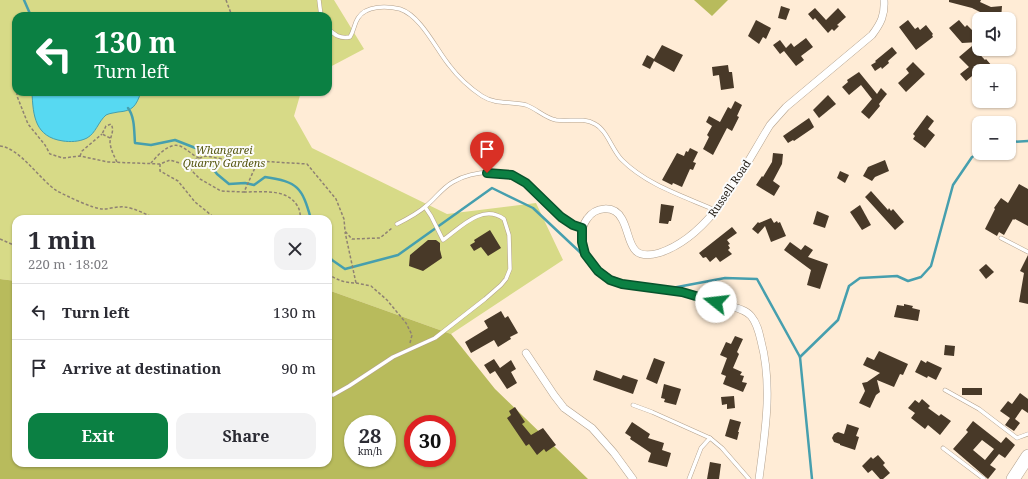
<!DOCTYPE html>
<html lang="en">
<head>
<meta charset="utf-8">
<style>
	:root { --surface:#fff; --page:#f2f2f3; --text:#2b2b33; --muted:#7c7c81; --line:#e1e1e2; --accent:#0b8043 }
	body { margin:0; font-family:"Noto Serif",serif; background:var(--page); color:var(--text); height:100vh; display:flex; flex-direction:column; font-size:15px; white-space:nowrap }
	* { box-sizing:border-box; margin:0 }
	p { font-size:13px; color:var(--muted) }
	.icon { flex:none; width:22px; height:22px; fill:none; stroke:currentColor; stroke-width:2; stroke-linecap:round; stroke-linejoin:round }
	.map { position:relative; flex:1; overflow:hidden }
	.sheet { position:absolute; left:12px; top:215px; width:320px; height:252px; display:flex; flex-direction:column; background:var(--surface); border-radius:12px; box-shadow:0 1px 3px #0004 }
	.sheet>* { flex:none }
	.banner { position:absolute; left:12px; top:12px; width:320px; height:84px; border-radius:12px; box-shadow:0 1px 3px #0004; background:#0b8043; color:#fff; overflow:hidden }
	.buttons { position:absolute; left:972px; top:12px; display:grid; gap:8px }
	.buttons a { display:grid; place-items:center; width:44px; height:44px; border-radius:8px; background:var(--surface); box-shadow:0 1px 3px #0004; font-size:20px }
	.speed { position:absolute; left:344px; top:415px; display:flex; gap:8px; font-size:20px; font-weight:700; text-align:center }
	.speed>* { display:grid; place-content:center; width:52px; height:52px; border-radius:50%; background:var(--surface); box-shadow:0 1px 3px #0004; line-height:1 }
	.speed small { font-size:10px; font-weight:400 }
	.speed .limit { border:6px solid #d22; background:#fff; color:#111 }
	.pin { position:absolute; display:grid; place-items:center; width:34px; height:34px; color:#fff; margin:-41px -17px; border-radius:50% 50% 50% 0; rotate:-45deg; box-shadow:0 0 4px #0007 }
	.pin .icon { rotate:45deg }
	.me { position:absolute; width:44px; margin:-22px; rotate:286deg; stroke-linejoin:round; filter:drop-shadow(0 0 3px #0008) }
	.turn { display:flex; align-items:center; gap:14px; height:84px; padding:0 16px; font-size:18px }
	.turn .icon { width:52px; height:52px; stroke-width:2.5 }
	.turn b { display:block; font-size:28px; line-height:34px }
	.round { display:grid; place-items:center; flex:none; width:42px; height:42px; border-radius:12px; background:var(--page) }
	.overview { display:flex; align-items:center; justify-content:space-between; height:68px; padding:0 16px }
	h1 { font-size:24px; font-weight:700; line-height:30px }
	.action { display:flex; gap:8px; margin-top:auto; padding:8px 16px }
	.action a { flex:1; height:46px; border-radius:12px; background:var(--accent); color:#fff; font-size:16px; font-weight:700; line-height:46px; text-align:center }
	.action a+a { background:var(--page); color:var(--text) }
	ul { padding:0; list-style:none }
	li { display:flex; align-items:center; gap:12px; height:56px; padding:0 16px; border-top:1px solid var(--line) }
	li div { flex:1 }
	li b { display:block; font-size:15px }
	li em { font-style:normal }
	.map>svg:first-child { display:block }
	.green { fill:#d7da87 }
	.forest { fill:#b8bb5c; fill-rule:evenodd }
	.water { fill:#57d9f2; stroke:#469fae }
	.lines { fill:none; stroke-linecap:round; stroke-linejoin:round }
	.stream { stroke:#469fae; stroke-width:2.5 }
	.building { fill:#483928; fill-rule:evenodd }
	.lane-casing { stroke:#b3a18d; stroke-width:4.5 }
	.street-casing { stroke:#b3a18d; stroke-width:8 }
	.highway-casing { stroke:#b3a18d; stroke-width:14 }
	.path { stroke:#8f8273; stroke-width:1.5; stroke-dasharray:3 2; stroke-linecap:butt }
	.lane { stroke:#fff; stroke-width:3.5 }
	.street { stroke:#fff; stroke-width:7 }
	.highway { stroke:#fff; stroke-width:13 }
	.route-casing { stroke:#07532c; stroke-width:10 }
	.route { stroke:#0b8043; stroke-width:7 }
	.labels { text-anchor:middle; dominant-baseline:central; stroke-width:4; stroke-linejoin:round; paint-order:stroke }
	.park-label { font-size:11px; font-style:italic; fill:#575812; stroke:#fcfcfc }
	.street-label { font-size:11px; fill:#1d170f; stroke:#fcfcfc }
</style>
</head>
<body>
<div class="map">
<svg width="1028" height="479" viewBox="0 0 1028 479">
	<rect width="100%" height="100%" fill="#ffecd6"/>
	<!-- green -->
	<path class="green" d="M 0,0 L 334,0 L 364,49 L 328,68 L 328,16 L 16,16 L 16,92 L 301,92 L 294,116 L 312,148 L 447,214 L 536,203 L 563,260 L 451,334 L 328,290 L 328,219 L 16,219 L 16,281 L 0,279 Z"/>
	<!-- forest -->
	<g class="forest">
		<path d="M 694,0 L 728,0 L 712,16 Z"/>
		<path d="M 0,279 L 16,281 L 16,463 L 328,463 L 328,290 L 451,334 L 495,389 L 588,479 L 0,479 ZM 353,424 L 387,424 L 387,458 L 353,458 ZM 413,424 L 447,424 L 447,458 L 413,458 Z"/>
	</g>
	<!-- water -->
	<path class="water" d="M 32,92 L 141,92 C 136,106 133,111 118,112 C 114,113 110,113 106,115 C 98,122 96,133 87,138 C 79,142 70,142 63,141 C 35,137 33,116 32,92 Z"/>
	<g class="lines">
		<!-- stream -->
		<g class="stream">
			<path d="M 24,0 L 31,16"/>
			<path d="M 128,108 C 135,117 134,132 135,143 L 151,145 L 175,140 L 198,149"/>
			<path d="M 1009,142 L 1028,141"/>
			<path d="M 208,162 L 217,174 L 229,184 L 245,183 L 254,185 L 265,177 C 298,182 302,187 311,219"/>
			<path d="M 328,256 L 332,260 L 345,269 L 398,255 L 492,188 L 533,208 L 584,256"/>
			<path d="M 672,288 L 725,278 L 757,279 L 800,357 L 812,479"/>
			<path d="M 800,357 L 838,320 L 849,286 L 860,278 L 897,276 L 908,281 L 921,277 L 931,266 L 953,185 L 972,157 L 980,153"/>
		</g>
	</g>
	<!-- building -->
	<g class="building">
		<path d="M 949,0 L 981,0 L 980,2 L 991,7 L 1002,6 L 1001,19 L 986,19 L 986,15 L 972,8 L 949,2 Z"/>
		<path d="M 781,6 L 790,9 L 786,20 L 778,18 Z"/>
		<path d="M 815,8 L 826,20 L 838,8 L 846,17 L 837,25 L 839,26 L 834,31 L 832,29 L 828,33 L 815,18 L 813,20 L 808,14 Z"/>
		<path d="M 756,20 L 771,28 L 766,39 L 763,37 L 759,44 L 748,36 Z"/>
		<path d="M 908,20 L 915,29 L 918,27 L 920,30 L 926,25 L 933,34 L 932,35 L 933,37 L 916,50 L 899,27 Z"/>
		<path d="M 959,20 L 965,27 L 967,25 L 974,32 L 979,32 L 979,42 L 962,43 L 949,28 Z"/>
		<path d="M 806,38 L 813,47 L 801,56 L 804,60 L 796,66 L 784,51 L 780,54 L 773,45 L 780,40 L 786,48 L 791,43 L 794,47 Z"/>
		<path d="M 662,45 L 683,55 L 674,72 L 654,61 L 650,69 L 642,65 L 647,55 L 654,59 Z"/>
		<path d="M 972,46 L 985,60 L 986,59 L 992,66 L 986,71 L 983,67 L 966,81 L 960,74 L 969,67 L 959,57 Z"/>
		<path d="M 892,47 L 897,53 L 888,61 L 889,63 L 882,69 L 881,67 L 875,71 L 871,65 L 876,62 L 875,61 Z"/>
		<path d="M 913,62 L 925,74 L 906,92 L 898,83 L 909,73 L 906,69 Z"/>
		<path d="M 728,65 L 729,72 L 732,72 L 734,88 L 721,90 L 719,75 L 713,76 L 712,67 Z"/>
		<path d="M 859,72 L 877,94 L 881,88 L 887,94 L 879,104 L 880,106 L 869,119 L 861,112 L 872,99 L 861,85 L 849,95 L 842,87 L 848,82 L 847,80 Z"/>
		<path d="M 828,95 L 836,104 L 819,118 L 813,110 Z"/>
		<path d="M 735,101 L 742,105 L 737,116 L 739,117 L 732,131 L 727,128 L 713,155 L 703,149 L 709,137 L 707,135 L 712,126 L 706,122 L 709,116 L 720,122 L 728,107 L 731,109 Z"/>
		<path d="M 927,115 L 934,121 L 928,129 L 935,135 L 925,148 L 913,139 L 915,136 L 913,134 Z"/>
		<path d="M 809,118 L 814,127 L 813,128 L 794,141 L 793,140 L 788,143 L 783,136 Z"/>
		<path d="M 690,148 L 698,152 L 693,162 L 696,163 L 693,170 L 690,169 L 682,187 L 673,183 L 672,185 L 662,180 L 677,153 L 684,156 L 686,151 L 688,152 Z"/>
		<path d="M 773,153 L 783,154 L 782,164 L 773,181 L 780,186 L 774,196 L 756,185 L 762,176 L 763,177 L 772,162 Z"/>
		<path d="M 885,160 L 889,171 L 875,177 L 872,181 L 863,176 L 868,167 Z"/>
		<path d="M 840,171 L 849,175 L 845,183 L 837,178 Z"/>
		<path d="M 1019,184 L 1028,189 L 1028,226 L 1015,219 L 1014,220 L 1013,219 L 1004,235 L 999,232 L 997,236 L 985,229 L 995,209 L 994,208 L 1001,198 L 1008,203 Z"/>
		<path d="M 871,191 L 888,210 L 889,208 L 891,211 L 893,209 L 904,222 L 895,230 L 865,197 Z"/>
		<path d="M 661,204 L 674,206 L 671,221 L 669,221 L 668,224 L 659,223 Z"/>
		<path d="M 860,205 L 871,225 L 862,230 L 850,212 Z"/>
		<path d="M 817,211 L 829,216 L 825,228 L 813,224 Z"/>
		<path d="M 771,218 L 774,223 L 777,221 L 778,223 L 780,222 L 786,236 L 771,242 L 765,226 L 758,234 L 752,229 L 758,222 L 759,223 Z"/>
		<path d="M 732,227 L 737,233 L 727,240 L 730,244 L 728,245 L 730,248 L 728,250 L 732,254 L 720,262 L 716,257 L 710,262 L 706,257 L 703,258 L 699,253 Z"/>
		<path d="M 490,230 L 501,248 L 488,256 L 481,247 L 474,251 L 470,245 L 475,242 L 474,240 Z"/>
		<path d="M 428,240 L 436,240 L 440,243 L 440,250 L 442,258 L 423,271 L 409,266 L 410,255 Z"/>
		<path d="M 790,242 L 801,250 L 805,245 L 813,250 L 808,257 L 828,264 L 820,289 L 807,285 L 811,270 L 784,250 Z"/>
		<path d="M 1028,255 L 1028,304 L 1019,302 L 1024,273 L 1020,271 Z"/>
		<path d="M 986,264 L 994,272 L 986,279 L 979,270 Z"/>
		<path d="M 904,304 L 913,306 L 912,308 L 920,310 L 918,321 L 894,317 L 897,305 L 904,306 Z"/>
		<path d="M 501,311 L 505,318 L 508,316 L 518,333 L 510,337 L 511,339 L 498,347 L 494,340 L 471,353 L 465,342 L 488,328 L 484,321 Z"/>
		<path d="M 735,336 L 743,339 L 737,352 L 739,354 L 733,368 L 742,372 L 740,375 L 744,376 L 742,382 L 747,383 L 743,392 L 723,384 L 726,376 L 721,374 L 727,358 L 720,355 L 726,342 L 731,344 Z"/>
		<path d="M 945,345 L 955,346 L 954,356 L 944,355 Z"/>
		<path d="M 879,351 L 908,364 L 903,375 L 900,374 L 894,387 L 877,380 L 880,392 L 876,395 L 870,408 L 859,403 L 865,391 L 862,383 L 867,382 L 880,373 L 863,365 L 867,357 L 874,360 Z"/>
		<path d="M 654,358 L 665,362 L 657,384 L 646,379 Z"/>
		<path d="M 494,359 L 500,368 L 511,360 L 516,369 L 511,372 L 517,383 L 507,389 L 495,371 L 490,374 L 484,365 Z"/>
		<path d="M 921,360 L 926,363 L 927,361 L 942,368 L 936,380 L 928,376 L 927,378 L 915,372 Z"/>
		<path d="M 596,370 L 621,379 L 623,375 L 638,380 L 633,394 L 593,380 Z"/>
		<path d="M 664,384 L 681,389 L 676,405 L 664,402 L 665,399 L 661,398 Z"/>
		<rect x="962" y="388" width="20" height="7"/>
		<path d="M 1020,393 L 1028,399 L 1028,413 L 1022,409 L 1015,419 L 1020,423 L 1014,431 L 1005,425 L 1010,418 L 1000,411 L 1008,401 L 1012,404 Z"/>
		<path d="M 734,396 L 735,408 L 727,409 L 727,404 L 722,405 L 721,397 Z"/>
		<path d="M 922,399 L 930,406 L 928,408 L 939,416 L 941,414 L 951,421 L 940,435 L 928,425 L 925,429 L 911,418 L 915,413 L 908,408 L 915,400 L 919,403 Z"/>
		<path d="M 515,407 L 525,422 L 522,424 L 531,435 L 543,428 L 556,445 L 546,452 L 544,449 L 537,455 L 529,444 L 526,446 L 507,418 L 511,415 L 509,411 Z"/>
		<path d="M 730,419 L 741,422 L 738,432 L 739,432 L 737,440 L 725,436 Z"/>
		<path d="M 973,421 L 1001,443 L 1006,437 L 1015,445 L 1005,458 L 999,454 L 990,465 L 996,469 L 988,479 L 953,449 L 968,432 L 966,430 ZM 982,440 L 994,449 L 985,460 L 973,450 Z"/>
		<path d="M 632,422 L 650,434 L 648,438 L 664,443 L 662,450 L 671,453 L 667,467 L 648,462 L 651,453 L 630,439 L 631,437 L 625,433 Z"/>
		<path d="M 847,424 L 859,428 L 856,436 L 859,437 L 855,450 L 840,445 L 840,444 L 834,442 L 832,438 L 834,434 L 838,432 L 844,434 Z"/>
		<path d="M 878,455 L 885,463 L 883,465 L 890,473 L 883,479 L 880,479 L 872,470 L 868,473 L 862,466 L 871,457 L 873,459 Z"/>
		<path d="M 710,462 L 721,464 L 719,479 L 707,479 Z"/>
	</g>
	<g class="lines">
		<defs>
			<g id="lane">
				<path d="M 319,0 L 321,16"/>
				<path d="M 328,28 C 334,35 340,39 350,37 C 354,31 354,24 358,18 C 366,5 387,6 400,9 C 421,16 436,49 449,65 C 458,77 470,88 482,96 C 496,105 511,101 526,105 C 537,109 545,118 556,120 C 569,122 583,117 595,124 C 607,130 612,150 622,160 C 647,185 683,196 715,210"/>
				<path d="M 397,224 C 407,219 417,214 426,206 C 435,199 442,188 453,182 C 474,170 509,168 528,185 C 547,201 558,219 582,228"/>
				<path d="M 1001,238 L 1028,252"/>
				<path d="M 945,390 L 979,409 L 1017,438 L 1028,434"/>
				<path d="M 333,395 L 349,386 L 393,357 L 435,338 L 485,299 L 501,285 L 506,279 L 510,269 L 509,235 L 504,219 C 482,203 460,228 443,240 L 431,216 L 425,207"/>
				<path d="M 633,405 L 652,412 L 710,438 L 722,448 L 749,479"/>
				<path d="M 943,448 L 984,479"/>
				<path d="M 689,479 L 701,448 L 710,438"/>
			</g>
			<g id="street">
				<path d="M 526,353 L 554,395 L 564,408 L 592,428 L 614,453 L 633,479"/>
				<path d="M 759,479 C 765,433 773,386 761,341 C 759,332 757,323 751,316 C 745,309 733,307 724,304 C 709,299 694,294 679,292 C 670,290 662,289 653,288 C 630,285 609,285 593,265 C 589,259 585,255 584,248 C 581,238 581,227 587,219 C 595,207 614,204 622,219 C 632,237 627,262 659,253 C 712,236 742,170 770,125 L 786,107 L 872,35 C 881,23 885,15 884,0"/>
			</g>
			<path id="highway" d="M 1013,479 L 1028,456"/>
		</defs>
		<!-- lane casing -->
		<use href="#lane" class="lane-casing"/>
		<!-- street casing -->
		<use href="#street" class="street-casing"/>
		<!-- highway casing -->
		<use href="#highway" class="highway-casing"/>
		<!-- path -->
		<g class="path">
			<path d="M 226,0 L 232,16"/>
			<path d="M 17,92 L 17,96 L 28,124 L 45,145 L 50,154 L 63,158 L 80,156 L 108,162 L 160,164 L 170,160 L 186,165 L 200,179 L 221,191 L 244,192 L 258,161 L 307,164 L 336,199 L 344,219 L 345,231 L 352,239 L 380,238 L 392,228"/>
			<path d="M 110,138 L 102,134 L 106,126 L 111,124 C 115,131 110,136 110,143 C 111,150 114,156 117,162"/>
			<path d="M 0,146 C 20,148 40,180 57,191 C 67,196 93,209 103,209 C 110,209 118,206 125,207 C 134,208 148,215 156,219"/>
			<path d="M 80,156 L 82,151 L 102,134"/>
			<path d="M 151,163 C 157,156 169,142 180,146 C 187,149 192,155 199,158"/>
			<path d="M 160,164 L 160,171 L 178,181 L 195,202 L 216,219"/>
			<path d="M 186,165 L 194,160 L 206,156 L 240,162 L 258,161"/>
			<path d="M 244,192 C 262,192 288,188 298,207 C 300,210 300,215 301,219"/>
			<path d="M 0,239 L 16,246"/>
			<path d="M 328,274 C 337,280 345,283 356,283 L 345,232"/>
			<path d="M 356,283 L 371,286 L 387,300 L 406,323 L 412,335 L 410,343"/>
		</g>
		<!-- lane -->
		<use href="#lane" class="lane"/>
		<!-- street -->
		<use href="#street" class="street"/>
		<!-- highway -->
		<use href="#highway" class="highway"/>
	</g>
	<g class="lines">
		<defs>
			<path id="route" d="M 487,173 L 512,175 L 526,183 L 561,217 L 573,225 L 582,228 L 582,242 L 585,254 L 598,271 L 610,280 L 622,284 L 682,292 L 716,302"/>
		</defs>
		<!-- route casing -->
		<use href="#route" class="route-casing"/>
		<!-- route -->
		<use href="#route" class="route"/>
	</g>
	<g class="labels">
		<!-- park labels -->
		<g class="park-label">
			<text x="224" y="149">Whangarei<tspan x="224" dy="13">Quarry Gardens</tspan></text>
		</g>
		<!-- street labels -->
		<g class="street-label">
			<text transform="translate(729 188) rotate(-56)">Russell Road</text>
		</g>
	</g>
</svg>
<div class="buttons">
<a><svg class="icon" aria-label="sound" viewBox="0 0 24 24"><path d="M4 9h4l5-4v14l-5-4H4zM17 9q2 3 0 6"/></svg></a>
<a>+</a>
<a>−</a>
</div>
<div class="speed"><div>28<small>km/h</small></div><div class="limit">30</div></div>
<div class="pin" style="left:487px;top:173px;background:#d93025"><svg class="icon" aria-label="arrive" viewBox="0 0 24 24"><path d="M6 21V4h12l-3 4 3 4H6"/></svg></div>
<svg class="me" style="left:716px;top:302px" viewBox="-20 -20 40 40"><circle r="19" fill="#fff"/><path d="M0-13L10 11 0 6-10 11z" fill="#0b8043"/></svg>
<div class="banner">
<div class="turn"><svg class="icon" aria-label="left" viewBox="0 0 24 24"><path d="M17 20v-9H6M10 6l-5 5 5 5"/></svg><div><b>130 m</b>Turn left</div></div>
</div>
<section class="sheet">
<div class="overview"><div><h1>1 min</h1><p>220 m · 18:02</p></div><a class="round"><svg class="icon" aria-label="close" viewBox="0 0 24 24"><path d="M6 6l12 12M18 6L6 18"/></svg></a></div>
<ul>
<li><svg class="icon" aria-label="left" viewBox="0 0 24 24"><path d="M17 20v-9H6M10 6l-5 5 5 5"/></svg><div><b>Turn left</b></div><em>130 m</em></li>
<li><svg class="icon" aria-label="arrive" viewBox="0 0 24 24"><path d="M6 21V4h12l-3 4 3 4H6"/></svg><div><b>Arrive at destination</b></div><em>90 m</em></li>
</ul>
<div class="action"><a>Exit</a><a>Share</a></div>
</section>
</div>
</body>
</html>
